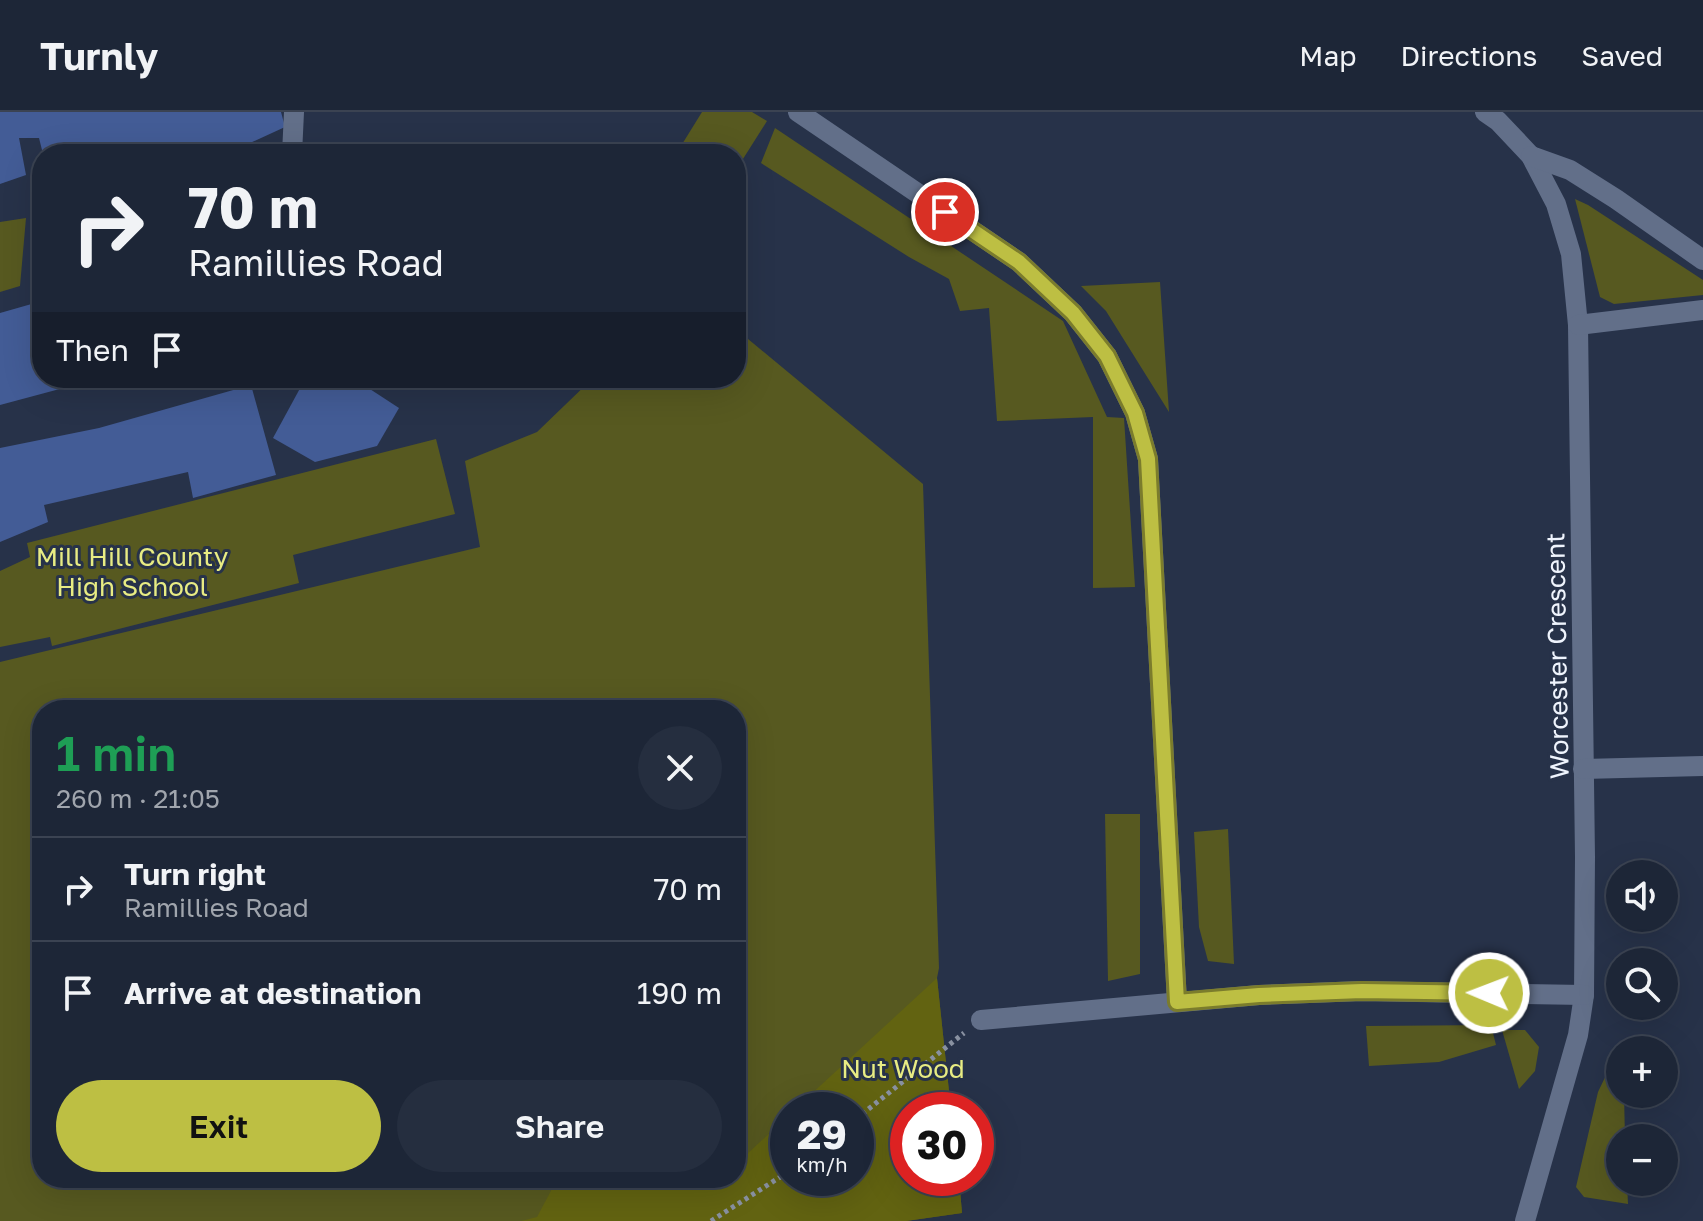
<!DOCTYPE html>
<html lang="en">
<head>
<meta charset="utf-8">
<style>
	:root { --surface:#1d2637; --page:#252e3f; --text:#f1f3f6; --muted:#a0a5ad; --line:#3b4352; --accent:#bdbf43 }
	body { margin:0; font-family:"Golos Text",sans-serif; background:var(--page); color:var(--text); height:100vh; display:flex; flex-direction:column; font-size:30px; white-space:nowrap }
	* { box-sizing:border-box; margin:0 }
	p { font-size:26px; color:var(--muted) }
	.icon { flex:none; width:44px; height:44px; fill:none; stroke:currentColor; stroke-width:2; stroke-linecap:round; stroke-linejoin:round }
	.map { position:relative; flex:1; overflow:hidden }
	.details { position:absolute; left:32px; top:588px; width:714px; height:488px; display:flex; flex-direction:column; background:var(--surface); border-radius:32px; box-shadow:0 8px 32px #0002,0 0 0 2px var(--line) }
	.details>* { flex:none }
	.banner { position:absolute; left:32px; top:32px; width:714px; height:244px; border-radius:32px; box-shadow:0 8px 32px #0002,0 0 0 2px var(--line); background:#1d2637; color:var(--text); overflow:hidden }
	.tools { position:absolute; left:1606px; top:748px; display:grid; gap:16px }
	.tools a { display:grid; place-items:center; width:72px; height:72px; border-radius:50%; background:var(--surface); box-shadow:0 8px 32px #0002,0 0 0 2px var(--line); font-size:40px }
	.speed { position:absolute; left:770px; top:980px; display:flex; gap:16px; font-size:40px; font-weight:700; text-align:center }
	.speed>* { display:grid; place-content:center; width:104px; height:104px; border-radius:50%; background:var(--surface); box-shadow:0 8px 32px #0002,0 0 0 2px var(--line); line-height:1 }
	.speed small { font-size:20px; font-weight:400 }
	.speed .limit { border:12px solid #d22; background:#fff; color:#111 }
	.pin { position:absolute; display:grid; place-items:center; width:68px; height:68px; color:#fff; margin:-34px; border:4px solid #fff; border-radius:50%; box-shadow:0 2px 8px #0007 }
	.me { position:absolute; width:88px; margin:-44px; rotate:271deg; stroke-linejoin:round; filter:drop-shadow(0 0 6px #0008) }
	.turn { display:flex; align-items:center; gap:28px; height:168px; padding:0 24px; font-size:36px }
	.turn .icon { width:104px; height:104px; stroke-width:2.5 }
	.turn b { display:block; font-size:56px; line-height:68px }
	.then { display:flex; align-items:center; height:76px; padding:0 24px; background:#0003; gap:16px; font-size:30px }
	.round { display:grid; place-items:center; flex:none; width:84px; height:84px; border-radius:42px; background:var(--page) }
	.headline { display:flex; align-items:center; justify-content:space-between; height:136px; padding:0 24px }
	h1 { font-size:48px; font-weight:600; line-height:60px; color:#1e9e55 }
	.action { display:flex; gap:16px; margin-top:auto; padding:16px 24px }
	.action a { flex:1; height:92px; border-radius:48px; background:var(--accent); color:#111; font-size:32px; font-weight:600; line-height:92px; text-align:center }
	.action a+a { background:var(--page); color:var(--text) }
	ul { padding:0; list-style:none }
	li { display:flex; align-items:center; gap:24px; height:104px; padding:0 24px; border-top:2px solid var(--line) }
	li div { flex:1 }
	li b { display:block; font-size:30px }
	li em { font-style:normal }
	header { display:flex; align-items:center; gap:48px; box-sizing:border-box; height:112px; padding:0 40px; background:var(--surface); border-bottom:2px solid var(--line) }
	header strong { font-size:38px }
	nav { display:flex; gap:44px; margin-inline-start:auto; font-size:28px }
	.map>svg:first-child { display:block }
	.green { fill:#575920; fill-rule:evenodd }
	.forest { fill:#626311 }
	.building { fill:#435c96 }
	.lines { fill:none; stroke-linecap:round; stroke-linejoin:round }
	.path { stroke:#8991a1; stroke-width:5; stroke-dasharray:4 4; stroke-linecap:butt }
	.minor { stroke:#626f89; stroke-width:20 }
	.route-casing { stroke:#7b7c2c; stroke-width:20 }
	.route { stroke:#bdbf43; stroke-width:14 }
	.labels { text-anchor:middle; dominant-baseline:central; stroke-width:6; stroke-linejoin:round; paint-order:stroke }
	.park-label { font-size:26px; fill:#e8ec83; stroke:#273249 }
	.street-label { font-size:26px; fill:#eff4fd; stroke:#273249 }
</style>
</head>
<body>
<header>
<strong>Turnly</strong>
<nav><a>Map</a><a>Directions</a><a>Saved</a></nav>
</header>
<div class="map">
<svg width="1703" height="1109" viewBox="0 0 1703 1109">
	<rect width="100%" height="100%" fill="#273249"/>
	<!-- green -->
	<g class="green">
		<path d="M 702,0 L 752,0 L 767,9 L 736,58 L 736,42 L 676,42 Z"/>
		<path d="M 775,16 L 1063,209 L 1107,305 L 1124,306 L 1135,475 L 1093,476 L 1093,305 L 997,309 L 989,196 L 960,199 L 949,167 L 909,145 L 761,51 Z"/>
		<path d="M 1575,87 L 1588,93 L 1703,168 L 1703,183 L 1614,192 L 1600,185 Z"/>
		<path d="M 26,106 L 20,174 L 0,180 L 0,110 Z"/>
		<path d="M 1160,170 L 1169,300 L 1106,199 L 1081,174 Z"/>
		<path d="M 736,217 L 923,372 L 939,856 L 937,866 L 951,998 L 908,998 L 908,1066 L 959,1066 L 962,1101 L 906,1109 L 0,1109 L 0,550 L 480,435 L 465,349 L 537,320 L 593,266 L 736,266 ZM 42,598 L 736,598 L 736,1066 L 42,1066 ZM 788,998 L 856,998 L 856,1066 L 788,1066 Z"/>
		<path d="M 436,327 L 455,402 L 293,443 L 299,471 L 52,534 L 50,525 L 0,535 L 0,459 L 30,445 L 27,431 Z"/>
		<path d="M 1105,702 L 1140,702 L 1140,862 L 1108,869 Z"/>
		<path d="M 1228,717 L 1234,852 L 1208,849 L 1199,815 L 1194,720 Z"/>
		<path d="M 1491,913 L 1496,933 L 1439,950 L 1369,954 L 1366,914 Z"/>
		<path d="M 1502,918 L 1525,918 L 1539,935 L 1535,959 L 1519,977 Z"/>
		<path d="M 1622,930 L 1622,938 L 1620,938 L 1620,982 L 1624,982 L 1625,1026 L 1620,1026 L 1620,1070 L 1627,1070 L 1628,1092 L 1584,1085 L 1576,1075 L 1598,980 Z"/>
	</g>
	<!-- forest -->
	<path class="forest" d="M 937,866 L 951,998 L 908,998 L 908,1066 L 959,1066 L 962,1101 L 906,1109 L 521,1109 L 537,1105 L 553,1075 L 551,1066 L 736,1066 L 736,1041 L 745,1044 L 788,1004 L 788,1066 L 856,1066 L 856,998 L 794,998 Z"/>
	<!-- building -->
	<g class="building">
		<path d="M 0,0 L 281,0 L 285,15 L 239,36 L 240,42 L 43,42 L 39,26 L 19,26 L 26,63 L 0,72 Z"/>
		<path d="M 42,189 L 42,266 L 97,267 L 0,293 L 0,201 Z"/>
		<path d="M 310,266 L 353,266 L 399,296 L 377,334 L 315,350 L 273,326 L 304,269 Z"/>
		<path d="M 251,273 L 276,363 L 193,386 L 188,360 L 44,393 L 48,410 L 0,430 L 0,336 L 99,316 Z"/>
	</g>
	<g class="lines">
		<!-- path -->
		<g class="path">
			<path d="M 856,1007 L 964,921"/>
			<path d="M 711,1109 L 788,1060"/>
		</g>
		<!-- minor -->
		<g class="minor">
			<path d="M 798,0 L 1019,150 L 1073,201 L 1107,244 L 1135,301 L 1148,347 L 1177,890"/>
			<path d="M 1485,0 L 1498,9 L 1531,44 L 1556,92 L 1571,142 L 1578,213 L 1585,745 L 1584,883 L 1578,923 L 1525,1109"/>
			<path d="M 292,42 L 294,0"/>
			<path d="M 1531,44 L 1570,58 L 1616,87 L 1703,148"/>
			<path d="M 1578,213 L 1703,198"/>
			<path d="M 1583,657 L 1703,654"/>
			<path d="M 981,908 L 1259,883 L 1362,879 L 1584,883"/>
		</g>
	</g>
	<g class="lines">
		<defs>
			<path id="route" d="M 945,100 L 1019,150 L 1073,201 L 1107,244 L 1135,301 L 1148,347 L 1177,890 L 1259,883 L 1362,879 L 1489,881"/>
		</defs>
		<!-- route casing -->
		<use href="#route" class="route-casing"/>
		<!-- route -->
		<use href="#route" class="route"/>
	</g>
	<g class="labels">
		<!-- park labels -->
		<g class="park-label">
			<text x="132" y="444">Mill Hill County<tspan x="132" dy="30">High School</tspan></text>
			<text x="903" y="956">Nut Wood</text>
		</g>
		<!-- street labels -->
		<g class="street-label">
			<text transform="translate(1557 544) rotate(-91)">Worcester Crescent</text>
		</g>
	</g>
</svg>
<div class="tools">
<a><svg class="icon" aria-label="sound" viewBox="0 0 24 24"><path d="M4 9h4l5-4v14l-5-4H4zM17 9q2 3 0 6"/></svg></a>
<a><svg class="icon" aria-label="search" viewBox="0 0 24 24"><circle cx="10" cy="10" r="6"/><path d="M15 15l6 6"/></svg></a>
<a>+</a>
<a>−</a>
</div>
<div class="speed"><div>29<small>km/h</small></div><div class="limit">30</div></div>
<div class="pin" style="left:945px;top:100px;background:#d93025"><svg class="icon" aria-label="arrive" viewBox="0 0 24 24"><path d="M6 21V4h12l-3 4 3 4H6"/></svg></div>
<svg class="me" style="left:1489px;top:881px" viewBox="-20 -20 40 40"><circle r="17" fill="#bdbf43" stroke="#fff" stroke-width="3"/><path d="M0-11L8 9 0 5-8 9z" fill="#fff"/></svg>
<div class="banner">
<div class="turn"><svg class="icon" aria-label="right" viewBox="0 0 24 24"><path d="M7 20v-9h11M14 6l5 5-5 5"/></svg><div><b>70 m</b>Ramillies Road</div></div>
<div class="then">Then<svg class="icon" aria-label="arrive" viewBox="0 0 24 24"><path d="M6 21V4h12l-3 4 3 4H6"/></svg></div>
</div>
<section class="details">
<div class="headline"><div><h1>1 min</h1><p>260 m · 21:05</p></div><a class="round"><svg class="icon" aria-label="close" viewBox="0 0 24 24"><path d="M6 6l12 12M18 6L6 18"/></svg></a></div>
<ul>
<li><svg class="icon" aria-label="right" viewBox="0 0 24 24"><path d="M7 20v-9h11M14 6l5 5-5 5"/></svg><div><b>Turn right</b><p>Ramillies Road</p></div><em>70 m</em></li>
<li><svg class="icon" aria-label="arrive" viewBox="0 0 24 24"><path d="M6 21V4h12l-3 4 3 4H6"/></svg><div><b>Arrive at destination</b></div><em>190 m</em></li>
</ul>
<div class="action"><a>Exit</a><a>Share</a></div>
</section>
</div>
</body>
</html>
